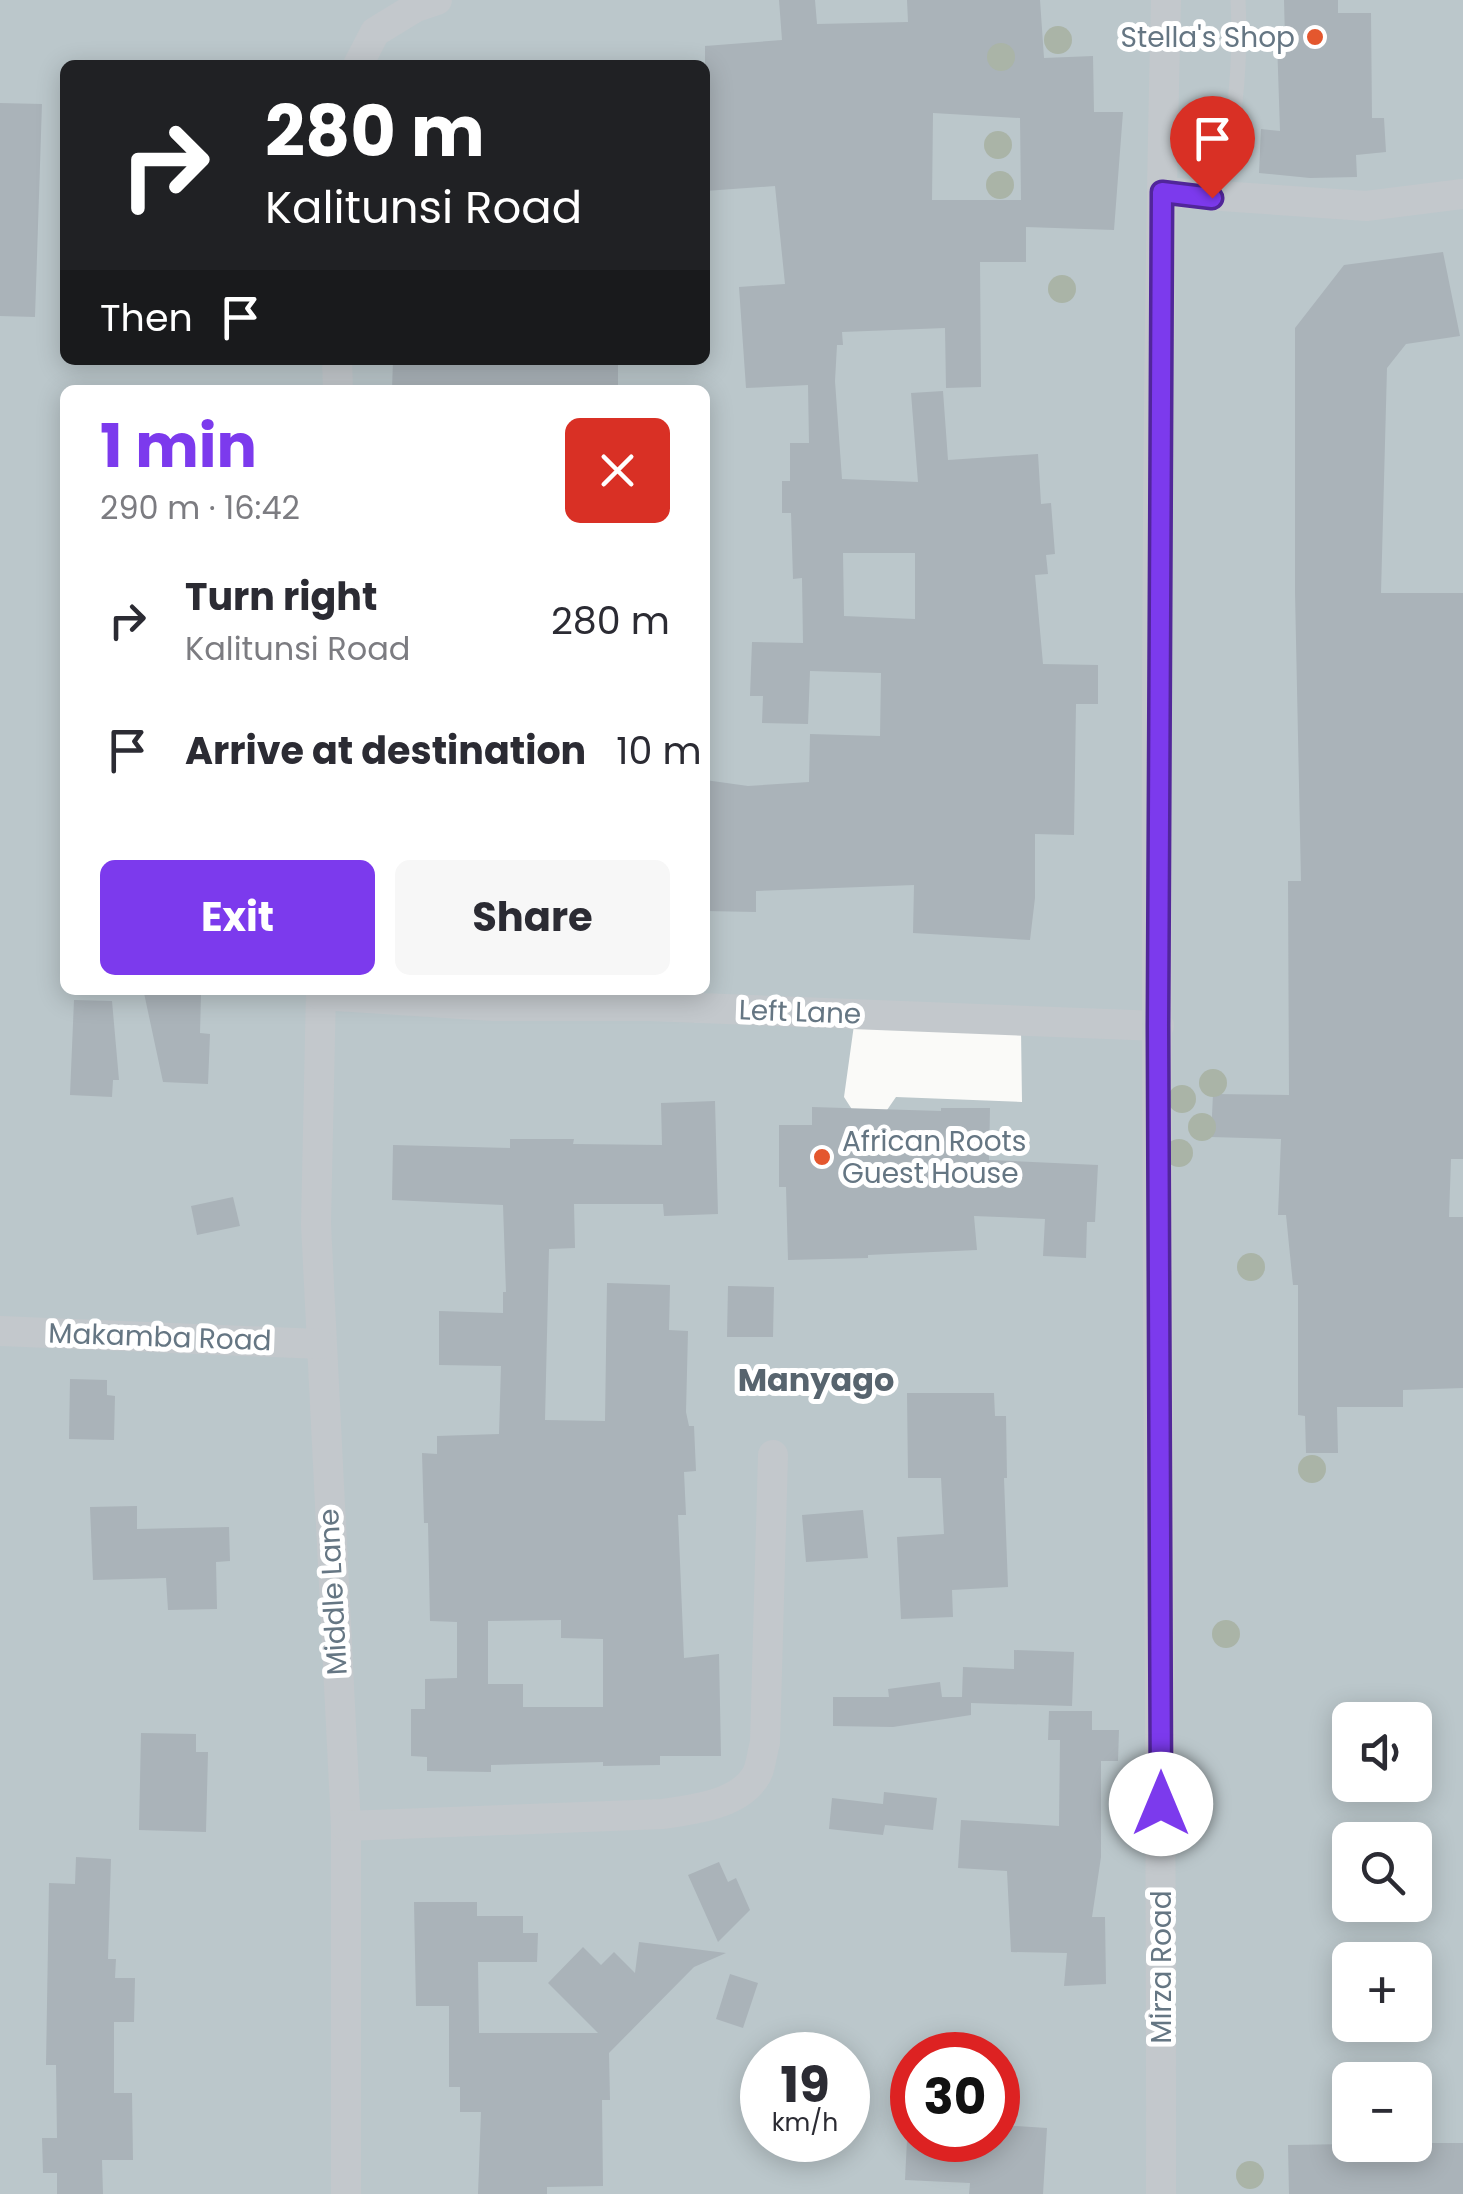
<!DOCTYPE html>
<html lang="en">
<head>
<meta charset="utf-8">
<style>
	:root { --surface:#fff; --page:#f7f7f7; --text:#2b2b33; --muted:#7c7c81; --accent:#7c3aed }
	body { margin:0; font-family:Poppins,sans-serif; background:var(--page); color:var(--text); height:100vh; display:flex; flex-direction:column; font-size:38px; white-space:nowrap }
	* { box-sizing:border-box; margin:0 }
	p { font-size:32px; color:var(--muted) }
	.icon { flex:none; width:55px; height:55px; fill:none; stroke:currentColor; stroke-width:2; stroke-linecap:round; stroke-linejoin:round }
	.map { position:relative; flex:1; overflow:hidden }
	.details { position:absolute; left:60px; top:385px; width:650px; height:610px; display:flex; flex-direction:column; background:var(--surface); border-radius:15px; box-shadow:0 5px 25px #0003 }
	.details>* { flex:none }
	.hud { position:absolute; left:60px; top:60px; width:650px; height:305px; border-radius:15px; box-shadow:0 5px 25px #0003; background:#202124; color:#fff; overflow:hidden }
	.fabs { position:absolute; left:1332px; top:1702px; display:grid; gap:20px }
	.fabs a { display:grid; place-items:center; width:100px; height:100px; border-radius:15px; background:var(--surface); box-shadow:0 5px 25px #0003; font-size:50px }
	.speed { position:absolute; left:740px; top:2032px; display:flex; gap:20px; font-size:50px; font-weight:700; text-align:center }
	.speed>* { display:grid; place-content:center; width:130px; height:130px; border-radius:50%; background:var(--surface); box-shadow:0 5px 25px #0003; line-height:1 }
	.speed small { font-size:25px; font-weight:400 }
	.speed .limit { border:15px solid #d22; background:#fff; color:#111 }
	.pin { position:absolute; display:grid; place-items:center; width:85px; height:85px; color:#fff; margin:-102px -42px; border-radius:50% 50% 50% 0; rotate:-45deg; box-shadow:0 0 10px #0007 }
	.pin .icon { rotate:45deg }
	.me { position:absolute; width:110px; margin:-55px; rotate:0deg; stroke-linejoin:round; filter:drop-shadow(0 0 8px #0008) }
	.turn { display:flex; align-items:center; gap:35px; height:210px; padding:0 40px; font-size:45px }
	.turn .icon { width:130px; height:130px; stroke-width:2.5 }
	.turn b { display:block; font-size:70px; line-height:85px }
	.then { display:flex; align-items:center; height:95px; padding:0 40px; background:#0003; gap:20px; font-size:38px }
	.round { display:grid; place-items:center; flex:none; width:105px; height:105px; border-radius:15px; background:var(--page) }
	.headline { display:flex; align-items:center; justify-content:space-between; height:170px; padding:0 40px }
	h1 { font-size:60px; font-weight:700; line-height:75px; color:var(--accent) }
	.action { display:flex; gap:20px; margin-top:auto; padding:20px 40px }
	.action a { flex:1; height:115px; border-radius:15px; background:var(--accent); color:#fff; font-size:40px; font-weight:700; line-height:115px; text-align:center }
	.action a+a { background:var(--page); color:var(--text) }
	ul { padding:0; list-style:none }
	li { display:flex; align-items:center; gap:30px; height:130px; padding:0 40px }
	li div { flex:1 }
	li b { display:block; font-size:38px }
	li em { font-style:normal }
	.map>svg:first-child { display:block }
	.water { fill:#bbc7cb; fill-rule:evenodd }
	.building { fill:#aab3b9; fill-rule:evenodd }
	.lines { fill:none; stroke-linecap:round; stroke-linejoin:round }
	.service { stroke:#c3c8cc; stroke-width:15 }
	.minor { stroke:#c3c8cc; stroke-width:30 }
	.tree { fill:#aab4a7 }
	.route-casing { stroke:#51269a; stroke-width:25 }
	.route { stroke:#7c3aed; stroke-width:18 }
	.poi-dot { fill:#e4572e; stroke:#fff; stroke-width:4 }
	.labels { text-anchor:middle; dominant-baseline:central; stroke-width:10; stroke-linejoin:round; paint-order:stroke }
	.poi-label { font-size:28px; fill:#657683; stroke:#fff; text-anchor:end }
	.street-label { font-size:28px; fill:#657683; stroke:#fff }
	.quarter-label { font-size:32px; font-weight:bold; fill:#57646e; stroke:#fff }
</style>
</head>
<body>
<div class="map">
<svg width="1463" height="2194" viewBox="0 0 1463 2194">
	<rect width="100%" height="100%" fill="#fafaf8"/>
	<!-- water -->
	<path class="water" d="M 0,0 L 1463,0 L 1463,2194 L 0,2194 ZM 65,65 L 705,65 L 705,360 L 65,360 ZM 65,390 L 705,390 L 705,990 L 65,990 ZM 854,1025 L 1021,1031 L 1022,1102 L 896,1097 L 869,1136 L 844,1097 ZM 1350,1720 L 1415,1720 L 1415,1785 L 1350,1785 ZM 1350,1840 L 1415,1840 L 1415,1905 L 1350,1905 ZM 1350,1960 L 1415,1960 L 1415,2025 L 1350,2025 ZM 762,2055 L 848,2055 L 848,2140 L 762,2140 ZM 912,2055 L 998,2055 L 998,2140 L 912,2140 ZM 1350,2080 L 1415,2080 L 1415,2145 L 1350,2145 Z"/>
	<!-- building -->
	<g class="building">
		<path d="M 779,0 L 815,0 L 817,24 L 908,22 L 907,0 L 1040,0 L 1044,58 L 1093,56 L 1094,112 L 1123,112 L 1114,230 L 1026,227 L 1026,262 L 980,262 L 981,387 L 946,388 L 945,328 L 842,332 L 843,345 L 837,345 L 835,381 L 842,479 L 918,482 L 911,393 L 943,391 L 948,460 L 1038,454 L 1041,504 L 1051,503 L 1055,554 L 1046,555 L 1048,574 L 1035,575 L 1043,664 L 1098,665 L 1098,704 L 1076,704 L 1074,835 L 1035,834 L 1035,898 L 1030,940 L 913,933 L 914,885 L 756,891 L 756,912 L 705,911 L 705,780 L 748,786 L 809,782 L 810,734 L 880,736 L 881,673 L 810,671 L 808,724 L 762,723 L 763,696 L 750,696 L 752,642 L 803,643 L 802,578 L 793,579 L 791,513 L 782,513 L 782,481 L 790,481 L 790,443 L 809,443 L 808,385 L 746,388 L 739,287 L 785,284 L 775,186 L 705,191 L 705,46 L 782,40 ZM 933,113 L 1020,118 L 1021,200 L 932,200 ZM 843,553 L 915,553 L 915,619 L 844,616 Z"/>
		<path d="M 1284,0 L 1338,0 L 1338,13 L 1371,13 L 1372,118 L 1384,118 L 1386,152 L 1356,155 L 1357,177 L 1310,178 L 1259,173 L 1261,129 L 1280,131 L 1277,40 L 1285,40 Z"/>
		<path d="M 0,103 L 42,104 L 35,317 L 0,316 Z"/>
		<path d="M 1443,252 L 1460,336 L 1406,344 L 1387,368 L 1381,593 L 1463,593 L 1463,1159 L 1451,1159 L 1449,1217 L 1463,1217 L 1463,1388 L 1403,1390 L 1403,1407 L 1337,1407 L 1338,1453 L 1306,1453 L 1305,1416 L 1298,1415 L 1298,1285 L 1293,1285 L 1286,1215 L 1278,1215 L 1281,1139 L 1211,1137 L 1213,1094 L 1289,1095 L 1288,881 L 1301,881 L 1295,592 L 1295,328 L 1344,265 Z"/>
		<path d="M 393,360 L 618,360 L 618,390 L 392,390 Z"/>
		<path d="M 144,993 L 201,995 L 200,1033 L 210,1034 L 208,1084 L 163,1082 Z"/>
		<path d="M 74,1000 L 112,1001 L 119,1080 L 113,1080 L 112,1097 L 70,1095 Z"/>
		<path d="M 715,1101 L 718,1214 L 664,1216 L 663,1204 L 574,1204 L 575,1248 L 549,1249 L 545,1420 L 605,1421 L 607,1283 L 670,1285 L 669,1330 L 688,1331 L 686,1412 L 689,1426 L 694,1426 L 696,1471 L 684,1472 L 686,1515 L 678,1515 L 684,1658 L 719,1654 L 721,1756 L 660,1756 L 660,1765 L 603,1766 L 603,1762 L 491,1765 L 491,1772 L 427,1771 L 427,1757 L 411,1756 L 411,1709 L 425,1709 L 425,1679 L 457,1678 L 457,1622 L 430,1621 L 428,1523 L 424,1523 L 422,1453 L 437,1454 L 437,1436 L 499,1434 L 501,1366 L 439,1365 L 439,1311 L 503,1313 L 503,1292 L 506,1292 L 503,1205 L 392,1200 L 393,1145 L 510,1148 L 510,1139 L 574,1139 L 573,1144 L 662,1145 L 661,1103 ZM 561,1620 L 561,1638 L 603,1639 L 603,1707 L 523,1707 L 523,1684 L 488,1684 L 488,1621 Z"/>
		<path d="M 812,1107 L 941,1111 L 941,1108 L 990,1108 L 989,1160 L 1098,1165 L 1095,1222 L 1087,1222 L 1086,1258 L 1043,1256 L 1045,1219 L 974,1216 L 977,1250 L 868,1255 L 868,1258 L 788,1260 L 786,1187 L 779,1187 L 779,1125 L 812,1125 Z"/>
		<path d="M 233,1197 L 240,1226 L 197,1235 L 191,1206 Z"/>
		<path d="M 728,1286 L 774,1287 L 773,1337 L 727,1337 Z"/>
		<path d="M 70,1379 L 107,1380 L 107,1395 L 115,1396 L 114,1440 L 69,1439 Z"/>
		<path d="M 907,1393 L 994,1393 L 995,1416 L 1006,1416 L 1007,1478 L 1004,1478 L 1008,1587 L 952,1590 L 953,1617 L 901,1619 L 897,1537 L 944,1534 L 941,1478 L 908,1478 Z"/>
		<path d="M 137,1506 L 137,1529 L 229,1527 L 230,1561 L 216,1562 L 217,1609 L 168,1610 L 166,1578 L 93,1580 L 90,1507 Z"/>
		<path d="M 863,1510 L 868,1558 L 806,1562 L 802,1515 Z"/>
		<path d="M 1014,1650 L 1074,1652 L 1072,1706 L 971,1703 L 971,1715 L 893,1727 L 833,1726 L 833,1697 L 889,1697 L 888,1689 L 940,1682 L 942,1697 L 962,1697 L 963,1667 L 1014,1669 Z"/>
		<path d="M 1049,1711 L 1092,1711 L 1092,1730 L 1119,1730 L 1118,1761 L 1101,1761 L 1101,1857 L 1092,1917 L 1105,1917 L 1106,1984 L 1064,1986 L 1067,1953 L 1011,1952 L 1007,1871 L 958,1868 L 961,1820 L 1059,1826 L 1060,1740 L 1048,1740 Z"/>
		<path d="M 141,1733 L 196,1734 L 196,1752 L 208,1752 L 206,1832 L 139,1830 Z"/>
		<path d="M 884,1792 L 937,1798 L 933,1830 L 885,1825 L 883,1835 L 829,1829 L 832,1798 L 883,1804 Z"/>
		<path d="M 76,1857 L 111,1859 L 108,1959 L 116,1959 L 115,1978 L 135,1978 L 134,2022 L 114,2022 L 114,2093 L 132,2093 L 133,2160 L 102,2160 L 103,2194 L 57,2194 L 57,2173 L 43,2173 L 42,2138 L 57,2138 L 56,2065 L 46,2065 L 49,1883 L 75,1884 Z"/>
		<path d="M 719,1862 L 728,1882 L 736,1878 L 750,1910 L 718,1942 L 688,1875 Z"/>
		<path d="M 414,1902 L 477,1902 L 477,1916 L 523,1916 L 523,1933 L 538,1933 L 537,1962 L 478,1962 L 479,2033 L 598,2033 L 548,1983 L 583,1947 L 601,1965 L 614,1952 L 635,1973 L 639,1942 L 726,1953 L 694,1967 L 609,2053 L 610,2100 L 602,2100 L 603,2186 L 547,2187 L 547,2194 L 478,2194 L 481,2112 L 460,2112 L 460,2087 L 449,2087 L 449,2006 L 416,2006 Z"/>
		<path d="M 730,1974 L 758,1983 L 743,2028 L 716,2019 Z"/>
		<path d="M 998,2125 L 1047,2128 L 1043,2194 L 969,2194 L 970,2183 L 905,2180 L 907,2140 L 998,2140 Z"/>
		<path d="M 1415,2143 L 1463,2143 L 1463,2194 L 1289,2194 L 1288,2145 Z"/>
	</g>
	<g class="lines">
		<!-- service -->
		<path class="service" d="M 1212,197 C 1236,144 1241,59 1238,0"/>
		<!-- minor -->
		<g class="minor">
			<path d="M 358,65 L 375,32 L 416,7 L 437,0"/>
			<path d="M 1162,192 L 1366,206 L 1463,194"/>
			<path d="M 337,360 L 338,390"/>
			<path d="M 321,990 L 316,1224 L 346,1826 L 346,2194"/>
			<path d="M 321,995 L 492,1006 L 649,1006 L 1159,1026"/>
			<path d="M 0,1331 L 320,1344"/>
			<path d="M 346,1826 L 663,1814 C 694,1809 740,1805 757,1774 C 761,1766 762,1752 765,1743 L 773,1455"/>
			<path d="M 1161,2194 C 1162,1463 1148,731 1166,0"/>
		</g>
	</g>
	<!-- trees -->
	<g class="tree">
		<circle cx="1058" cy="40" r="14"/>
		<circle cx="1001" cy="57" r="14"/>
		<circle cx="998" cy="145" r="14"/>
		<circle cx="1000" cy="185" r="14"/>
		<circle cx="1062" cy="289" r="14"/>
		<circle cx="1213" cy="1083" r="14"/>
		<circle cx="1182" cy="1099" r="14"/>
		<circle cx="1202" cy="1127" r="14"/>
		<circle cx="1179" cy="1153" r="14"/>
		<circle cx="1251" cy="1267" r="14"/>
		<circle cx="1312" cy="1469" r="14"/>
		<circle cx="1226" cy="1634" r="14"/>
		<circle cx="1250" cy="2175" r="14"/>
	</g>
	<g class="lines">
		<defs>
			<path id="route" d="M 1161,1804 L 1158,1026 L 1162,192 L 1212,198"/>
		</defs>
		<!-- route casing -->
		<use href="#route" class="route-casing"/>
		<!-- route -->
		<use href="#route" class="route"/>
	</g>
	<!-- markers -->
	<g class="poi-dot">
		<circle cx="1315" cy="37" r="10"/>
		<circle cx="822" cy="1157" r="10"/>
	</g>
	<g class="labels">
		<!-- poi labels -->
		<g class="poi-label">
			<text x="1295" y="37">Stella's Shop</text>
			<text x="842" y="1141" text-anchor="start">African Roots<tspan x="842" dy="32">Guest House</tspan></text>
		</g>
		<!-- street labels -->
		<g class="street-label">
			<text transform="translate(800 1012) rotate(2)">Left Lane</text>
			<text transform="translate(160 1337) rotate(2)">Makamba Road</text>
			<text transform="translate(333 1592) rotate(-93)">Middle Lane</text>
			<text transform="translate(1161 1967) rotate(-90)">Mirza Road</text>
		</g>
		<!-- quarter labels -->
		<g class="quarter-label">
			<text x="816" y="1379">Manyago</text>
		</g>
	</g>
</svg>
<div class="fabs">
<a><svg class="icon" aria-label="sound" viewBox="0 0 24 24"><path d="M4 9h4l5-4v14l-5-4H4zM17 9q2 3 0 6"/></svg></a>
<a><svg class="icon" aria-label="search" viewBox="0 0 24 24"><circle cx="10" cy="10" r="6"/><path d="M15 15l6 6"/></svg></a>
<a>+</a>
<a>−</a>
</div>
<div class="speed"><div>19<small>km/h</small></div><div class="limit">30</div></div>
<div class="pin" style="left:1212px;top:198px;background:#d93025"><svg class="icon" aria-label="arrive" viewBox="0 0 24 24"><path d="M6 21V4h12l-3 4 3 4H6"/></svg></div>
<svg class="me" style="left:1161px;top:1804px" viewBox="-20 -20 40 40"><circle r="19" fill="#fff"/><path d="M0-13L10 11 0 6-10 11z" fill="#7c3aed"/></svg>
<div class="hud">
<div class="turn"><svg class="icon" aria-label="right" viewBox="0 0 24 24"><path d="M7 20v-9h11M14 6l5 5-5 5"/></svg><div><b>280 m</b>Kalitunsi Road</div></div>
<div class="then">Then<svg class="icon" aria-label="arrive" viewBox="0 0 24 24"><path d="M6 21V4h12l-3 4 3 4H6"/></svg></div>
</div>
<section class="details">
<div class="headline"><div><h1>1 min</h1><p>290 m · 16:42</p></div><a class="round" style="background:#d93025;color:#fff"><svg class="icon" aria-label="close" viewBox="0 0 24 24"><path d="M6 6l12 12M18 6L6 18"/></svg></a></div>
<ul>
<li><svg class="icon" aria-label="right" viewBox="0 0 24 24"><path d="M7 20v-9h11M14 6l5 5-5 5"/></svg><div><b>Turn right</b><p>Kalitunsi Road</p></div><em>280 m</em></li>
<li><svg class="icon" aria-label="arrive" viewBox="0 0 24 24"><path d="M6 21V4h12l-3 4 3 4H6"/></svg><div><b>Arrive at destination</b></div><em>10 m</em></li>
</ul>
<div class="action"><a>Exit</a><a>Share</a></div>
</section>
</div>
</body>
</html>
